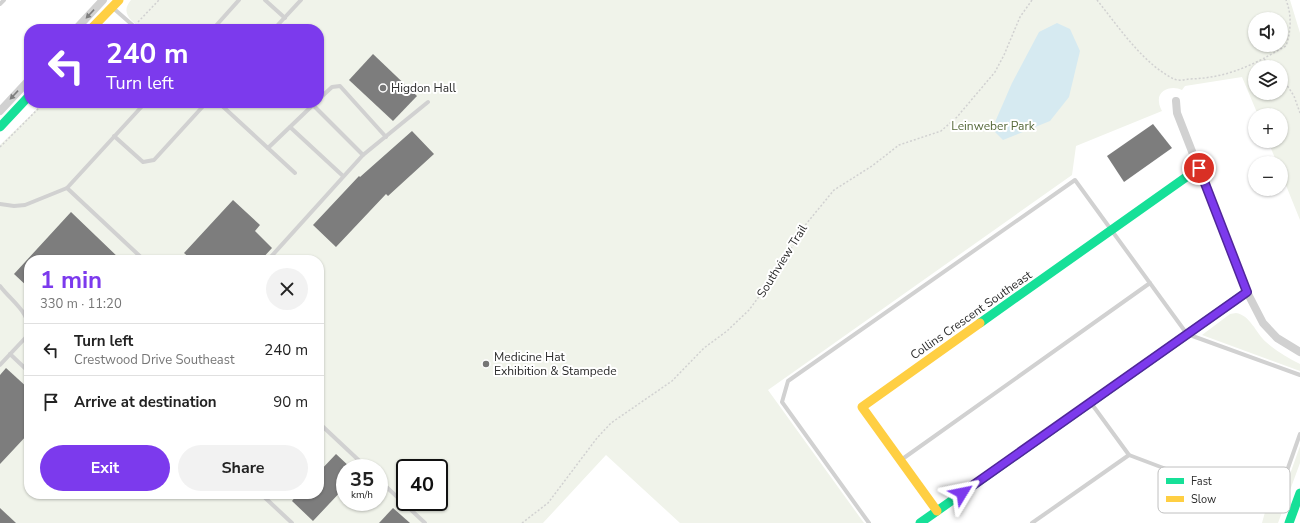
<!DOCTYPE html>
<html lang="en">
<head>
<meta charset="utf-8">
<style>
	:root { --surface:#fff; --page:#f2f2f2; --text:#222; --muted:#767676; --line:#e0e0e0; --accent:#7c3aed }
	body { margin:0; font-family:"Nunito Sans",sans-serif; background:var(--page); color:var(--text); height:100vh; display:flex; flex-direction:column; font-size:15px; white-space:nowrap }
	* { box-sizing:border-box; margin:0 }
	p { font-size:13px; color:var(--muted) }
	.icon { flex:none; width:22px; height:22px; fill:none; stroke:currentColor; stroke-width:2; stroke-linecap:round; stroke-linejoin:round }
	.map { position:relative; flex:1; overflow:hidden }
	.panel { position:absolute; left:24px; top:255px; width:300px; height:244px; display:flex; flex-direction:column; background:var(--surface); border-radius:16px; box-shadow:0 1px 3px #0004 }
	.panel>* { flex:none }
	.guide { position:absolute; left:24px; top:24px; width:300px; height:84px; border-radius:16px; box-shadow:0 1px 3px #0004; background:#7c3aed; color:#fff; overflow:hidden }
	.tools { position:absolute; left:1248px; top:12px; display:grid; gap:8px }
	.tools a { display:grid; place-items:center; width:40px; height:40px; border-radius:50%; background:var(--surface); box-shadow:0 1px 3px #0004; font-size:20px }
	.speed { position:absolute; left:336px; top:459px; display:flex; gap:8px; font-size:20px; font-weight:700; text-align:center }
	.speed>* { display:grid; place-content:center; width:52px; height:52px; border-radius:50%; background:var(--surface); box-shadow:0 1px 3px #0004; line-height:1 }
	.speed small { font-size:10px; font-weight:400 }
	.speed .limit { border:2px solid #111; border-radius:6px; background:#fff; color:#111 }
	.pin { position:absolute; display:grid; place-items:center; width:34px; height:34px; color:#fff; margin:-17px; border:2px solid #fff; border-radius:50%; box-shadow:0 1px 4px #0007 }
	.me { position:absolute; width:44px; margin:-22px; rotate:55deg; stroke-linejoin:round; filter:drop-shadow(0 0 3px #0008) }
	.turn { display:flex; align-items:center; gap:14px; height:84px; padding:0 16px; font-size:18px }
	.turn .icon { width:52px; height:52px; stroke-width:2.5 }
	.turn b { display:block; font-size:28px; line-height:34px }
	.round { display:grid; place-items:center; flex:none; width:42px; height:42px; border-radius:21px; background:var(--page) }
	.headline { display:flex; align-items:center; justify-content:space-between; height:68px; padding:0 16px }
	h1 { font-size:24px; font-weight:700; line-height:30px; color:var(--accent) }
	.cta { display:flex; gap:8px; margin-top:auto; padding:8px 16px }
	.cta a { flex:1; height:46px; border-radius:24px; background:var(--accent); color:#fff; font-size:16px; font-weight:700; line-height:46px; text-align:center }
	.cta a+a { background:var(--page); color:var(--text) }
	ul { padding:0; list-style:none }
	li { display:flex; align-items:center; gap:12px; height:52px; padding:0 16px; border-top:1px solid var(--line) }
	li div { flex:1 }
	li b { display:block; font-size:15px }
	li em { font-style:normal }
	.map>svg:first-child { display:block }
	.green { fill:#f0f3ea; fill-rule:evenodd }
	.water { fill:#d6eaf1 }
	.building { fill:#7d7d7d }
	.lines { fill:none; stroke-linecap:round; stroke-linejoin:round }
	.path { stroke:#d1d1d1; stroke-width:1.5; stroke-dasharray:2 2; stroke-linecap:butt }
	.lane { stroke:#d1d1d1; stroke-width:4 }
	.street { stroke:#d1d1d1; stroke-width:8 }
	.fast { stroke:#16e098; stroke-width:9 }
	.slow { stroke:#ffcf43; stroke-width:9 }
	.oneway { fill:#7e7e7e }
	.route-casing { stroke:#51269a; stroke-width:10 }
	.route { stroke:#7c3aed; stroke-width:7 }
	.poi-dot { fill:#767676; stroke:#fff; stroke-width:1.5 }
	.labels { text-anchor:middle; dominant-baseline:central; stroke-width:4; stroke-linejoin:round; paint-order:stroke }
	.poi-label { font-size:12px; fill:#2c2c2c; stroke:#fff; text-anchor:start }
	.park-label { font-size:12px; fill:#556839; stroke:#fff }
	.street-label { font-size:12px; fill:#2c2c2c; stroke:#fff }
	.key { fill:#fff; stroke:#c0c0c0; stroke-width:1 }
	.key-label { font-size:11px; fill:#2c2c2c }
</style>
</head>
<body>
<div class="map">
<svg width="1300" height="523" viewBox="0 0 1300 523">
	<rect width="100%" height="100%" fill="#fff"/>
	<!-- green -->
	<g class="green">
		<path d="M 131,0 L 1290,0 L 1300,33 L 1300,220 L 1281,173 L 1281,163 L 1277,163 L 1268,141 L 1281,141 L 1281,115 L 1258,115 L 1242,77 L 1185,86 L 1182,90 C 1173,85 1157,89 1159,102 C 1159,105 1161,109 1162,111 L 1076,146 L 1072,175 L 768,390 L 864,523 L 680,523 L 606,455 L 543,523 L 0,523 L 0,145 L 43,103 L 319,103 L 319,29 L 141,29 C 131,20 120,13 131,0 ZM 1255,19 L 1281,19 L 1281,45 L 1255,45 ZM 1255,67 L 1281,67 L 1281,93 L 1255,93 ZM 29,260 L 319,260 L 319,494 L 29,494 ZM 345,468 L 379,468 L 379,502 L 345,502 ZM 405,468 L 439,468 L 439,502 L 405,502 Z"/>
		<path d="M 1236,313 C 1250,315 1256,333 1266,342 C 1276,351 1288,358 1300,364 L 1300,371 L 1202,335 L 1230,314 Z"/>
		<path d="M 1300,446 L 1300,463 L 1278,523 L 1262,523 L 1265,512 L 1278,508 Z"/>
	</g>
	<!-- water -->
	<path class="water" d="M 1057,23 L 1070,29 L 1080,51 L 1069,97 L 1050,121 L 1003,140 L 992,129 L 1012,83 L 1039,32 Z"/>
	<!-- building -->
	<g class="building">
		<path d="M 373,54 L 417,96 L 393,121 L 349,80 Z"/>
		<path d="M 1153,124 L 1172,148 L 1124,182 L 1107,156 Z"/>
		<path d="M 412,131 L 434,154 L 388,196 L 386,194 L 336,247 L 313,225 L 359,176 L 360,177 Z"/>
		<path d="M 233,200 L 260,225 L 255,231 L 272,248 L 261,260 L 192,260 L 184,253 Z"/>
		<path d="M 71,212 L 121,260 L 29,260 L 29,288 L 14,274 Z"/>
		<path d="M 6,368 L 29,389 L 29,433 L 0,464 L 0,375 Z"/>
		<path d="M 336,454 L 351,468 L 345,468 L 345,487 L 313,521 L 292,501 L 298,494 L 319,494 L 319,472 Z"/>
		<path d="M 0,508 L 16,523 L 0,523 Z"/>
		<path d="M 393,508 L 410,523 L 379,523 Z"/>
	</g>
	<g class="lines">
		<!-- path -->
		<g class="path">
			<path d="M 1097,0 C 1118,26 1143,64 1174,79 C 1178,81 1184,80 1189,79 C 1228,78 1253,65 1286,46 C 1291,31 1292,15 1286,0"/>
			<path d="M 138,22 L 159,0"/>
			<path d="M 1264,59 L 1272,67"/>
			<path d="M 1281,76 L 1294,96 L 1300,113"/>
			<path d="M 0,147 L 44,103"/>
			<path d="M 522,523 L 548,503 L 597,438 L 611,423 L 672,381 L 704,348 L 727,331 L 749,310 L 781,267 L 802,229 L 834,190 L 872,166 L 899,145 L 941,131 L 957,117 L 995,72 L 1004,55 L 1020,17 L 1032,0"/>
		</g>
		<!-- lane -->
		<g class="lane">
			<path d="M 265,0 L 285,18"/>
			<path d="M 0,4 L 4,0"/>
			<path d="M 112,7 L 137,29"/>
			<path d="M 213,29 L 239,0"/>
			<path d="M 274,29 L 301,0"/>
			<path d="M 319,99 L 332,87 L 340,86 L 386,137"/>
			<path d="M 219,103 L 295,173"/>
			<path d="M 313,105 L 363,155"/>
			<path d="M 290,127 L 343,176"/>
			<path d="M 114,136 L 143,162 L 154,160 L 206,103"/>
			<path d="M 268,148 L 315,103"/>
			<path d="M 67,188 L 144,260"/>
			<path d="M 0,204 L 14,206 L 25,205 L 67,188 L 145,103"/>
			<path d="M 268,260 L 363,155 L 428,102"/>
			<path d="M 0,286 C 12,302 32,313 28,335 L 0,365"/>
			<path d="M 10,354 L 29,372"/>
			<path d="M 1091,403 L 1129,455 L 1264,506 L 1276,502 L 1300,434"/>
			<path d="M 319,423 L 367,468"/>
			<path d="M 901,460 L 1150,283"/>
			<path d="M 379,480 L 425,523"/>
			<path d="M 261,494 L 292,523"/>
			<path d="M 869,523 L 782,402 L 788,381 L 1075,180 L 1187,334 L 1300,375"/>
			<path d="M 1032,523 L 1129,455"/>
		</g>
		<!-- street -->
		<g class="street">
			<path d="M 76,29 L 103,0"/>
			<path d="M 1176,101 L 1177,113 L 1247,292 L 1263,323 L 1277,338 L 1300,352"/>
			<path d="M 0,111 L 29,80"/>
		</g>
		<!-- fast -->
		<g class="fast">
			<path d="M 0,127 L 29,96"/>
			<path d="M 980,323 L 1199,168"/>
			<path d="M 920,523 L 1247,292"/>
			<path d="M 1289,523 L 1300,493"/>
		</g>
		<!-- slow -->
		<g class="slow">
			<path d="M 91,29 L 119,0"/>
			<path d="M 937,511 L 862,407 L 980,323"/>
		</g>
	</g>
	<!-- one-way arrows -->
	<defs><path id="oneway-solid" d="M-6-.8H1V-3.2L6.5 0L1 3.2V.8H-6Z"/></defs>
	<g class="oneway">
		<use href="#oneway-solid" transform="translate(90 14) rotate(133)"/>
		<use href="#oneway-solid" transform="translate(14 95) rotate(133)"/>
	</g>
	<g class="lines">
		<defs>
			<path id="route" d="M 962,493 L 1247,292 L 1199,168"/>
		</defs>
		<!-- route casing -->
		<use href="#route" class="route-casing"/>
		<!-- route -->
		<use href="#route" class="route"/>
	</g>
	<!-- markers -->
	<g class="poi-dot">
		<circle cx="383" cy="88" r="4"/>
		<circle cx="486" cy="364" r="4"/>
	</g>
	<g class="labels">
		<!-- poi labels -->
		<g class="poi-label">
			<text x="391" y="88">Higdon Hall</text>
			<text x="494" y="357">Medicine Hat<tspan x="494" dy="14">Exhibition &amp; Stampede</tspan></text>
		</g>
		<!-- park labels -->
		<g class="park-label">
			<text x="993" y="126">Leinweber Park</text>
		</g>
		<!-- street labels -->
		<g class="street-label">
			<text transform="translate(782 261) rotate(-58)">Southview Trail</text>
			<text transform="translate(971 315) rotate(-35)">Collins Crescent Southeast</text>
		</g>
	</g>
	<!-- legend -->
	<rect x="1158" y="467" width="132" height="46" rx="6" class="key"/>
	<rect x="1166" y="478" width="18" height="6" fill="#16e098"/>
	<rect x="1166" y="496" width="18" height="6" fill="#ffcf43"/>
	<g class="key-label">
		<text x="1191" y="485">Fast</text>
		<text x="1191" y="503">Slow</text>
	</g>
</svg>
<div class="tools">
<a><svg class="icon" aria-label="sound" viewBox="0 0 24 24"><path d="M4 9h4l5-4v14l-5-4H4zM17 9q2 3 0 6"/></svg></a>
<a><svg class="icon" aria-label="layers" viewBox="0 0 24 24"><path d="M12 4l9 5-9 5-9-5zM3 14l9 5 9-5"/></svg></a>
<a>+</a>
<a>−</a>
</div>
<div class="speed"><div>35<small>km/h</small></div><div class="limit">40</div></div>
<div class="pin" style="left:1199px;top:168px;background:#d93025"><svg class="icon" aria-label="arrive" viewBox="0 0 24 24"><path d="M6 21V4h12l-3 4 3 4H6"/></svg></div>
<svg class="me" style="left:962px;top:493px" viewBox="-20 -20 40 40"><path d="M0-17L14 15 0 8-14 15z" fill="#7c3aed" stroke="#fff" stroke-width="4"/></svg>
<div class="guide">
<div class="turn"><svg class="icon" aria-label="left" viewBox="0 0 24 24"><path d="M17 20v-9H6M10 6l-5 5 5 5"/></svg><div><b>240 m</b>Turn left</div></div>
</div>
<section class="panel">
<div class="headline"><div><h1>1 min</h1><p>330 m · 11:20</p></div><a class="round"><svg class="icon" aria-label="close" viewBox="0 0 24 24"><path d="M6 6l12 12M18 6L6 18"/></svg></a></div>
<ul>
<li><svg class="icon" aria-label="left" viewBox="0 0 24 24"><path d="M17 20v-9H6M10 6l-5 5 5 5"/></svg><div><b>Turn left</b><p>Crestwood Drive Southeast</p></div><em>240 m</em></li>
<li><svg class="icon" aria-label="arrive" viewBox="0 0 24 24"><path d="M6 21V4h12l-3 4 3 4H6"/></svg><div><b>Arrive at destination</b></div><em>90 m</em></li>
</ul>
<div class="cta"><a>Exit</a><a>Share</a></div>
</section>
</div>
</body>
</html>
